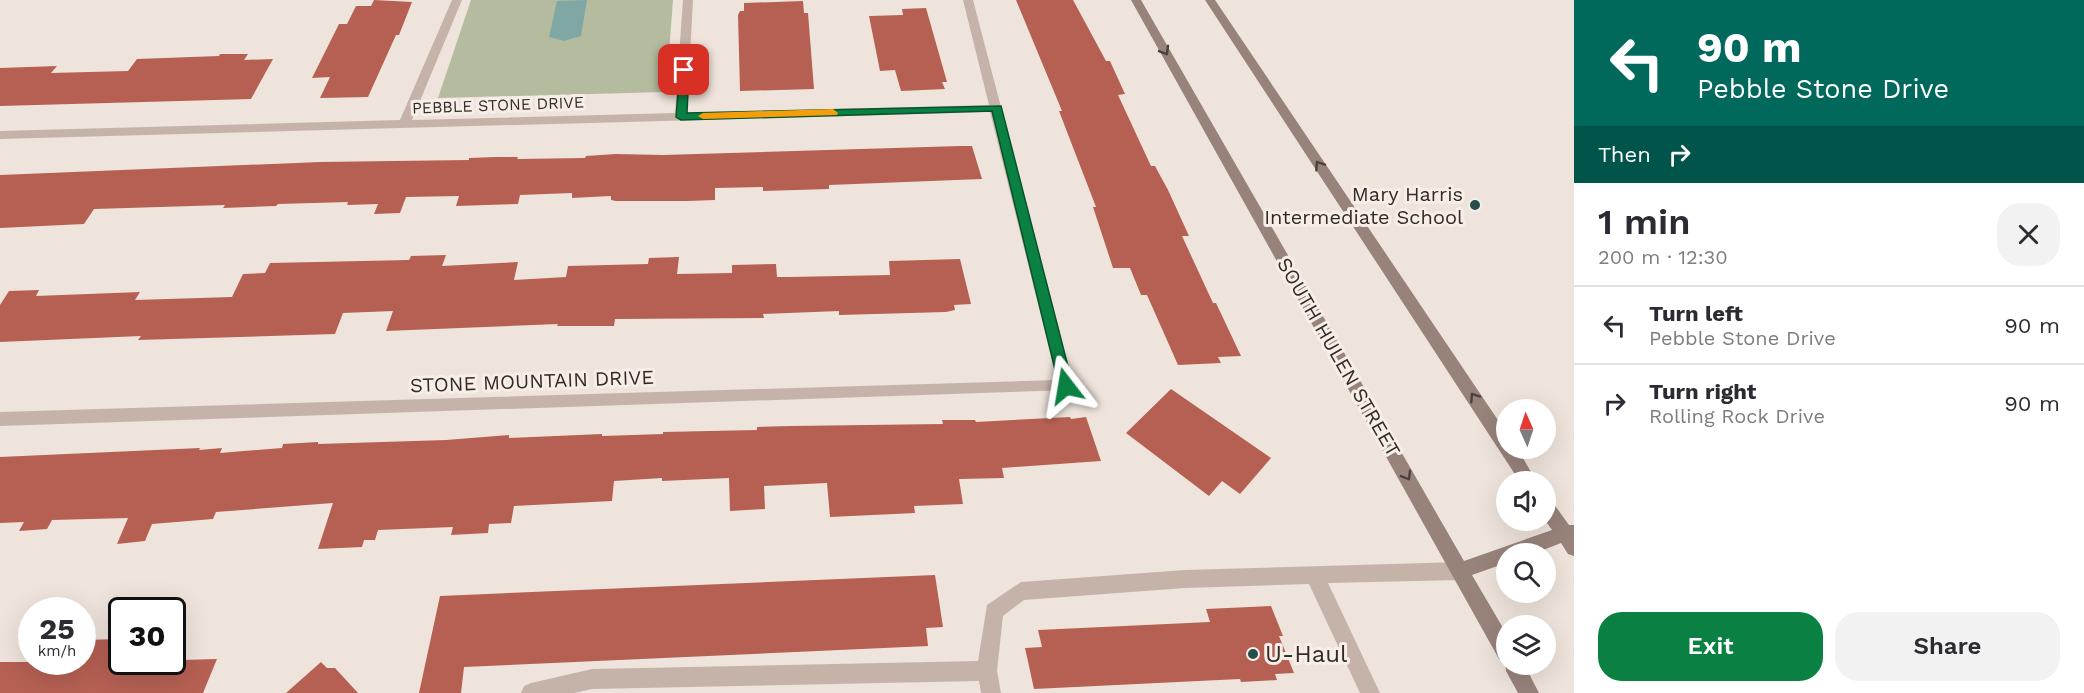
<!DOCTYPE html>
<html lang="en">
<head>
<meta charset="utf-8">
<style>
	:root { --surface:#fff; --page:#f2f2f3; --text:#2b2b33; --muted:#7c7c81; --line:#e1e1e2; --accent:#0b8043 }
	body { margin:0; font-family:"Work Sans",sans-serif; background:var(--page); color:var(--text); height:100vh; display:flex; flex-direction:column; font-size:22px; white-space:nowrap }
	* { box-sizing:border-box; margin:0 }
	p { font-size:20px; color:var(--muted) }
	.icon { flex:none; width:33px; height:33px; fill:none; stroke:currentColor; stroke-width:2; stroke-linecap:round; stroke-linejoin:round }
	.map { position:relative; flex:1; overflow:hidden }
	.panel { display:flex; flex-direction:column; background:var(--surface); width:510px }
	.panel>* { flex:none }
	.hud { background:#00695c; color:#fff; overflow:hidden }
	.needle { width:39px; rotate:357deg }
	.controls { position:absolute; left:1496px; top:399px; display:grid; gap:12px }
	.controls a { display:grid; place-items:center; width:60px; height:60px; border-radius:50%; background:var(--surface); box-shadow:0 6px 24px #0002; font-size:30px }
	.speed { position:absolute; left:18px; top:597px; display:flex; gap:12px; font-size:30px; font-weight:700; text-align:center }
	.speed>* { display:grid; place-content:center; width:78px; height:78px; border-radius:50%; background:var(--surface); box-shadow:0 6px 24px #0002; line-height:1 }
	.speed small { font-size:15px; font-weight:400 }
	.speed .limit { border:3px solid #111; border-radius:9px; background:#fff; color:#111 }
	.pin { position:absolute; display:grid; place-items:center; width:51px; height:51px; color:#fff; margin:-26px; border-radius:12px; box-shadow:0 3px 9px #0006 }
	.me { position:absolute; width:66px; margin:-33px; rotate:346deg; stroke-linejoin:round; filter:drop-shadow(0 0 4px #0008) }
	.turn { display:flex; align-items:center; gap:21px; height:126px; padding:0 24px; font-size:27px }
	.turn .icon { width:78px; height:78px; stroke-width:2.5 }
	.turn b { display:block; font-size:42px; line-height:51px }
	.then { display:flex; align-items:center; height:57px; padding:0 24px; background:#0003; gap:12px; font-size:22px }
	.round { display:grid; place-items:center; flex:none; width:63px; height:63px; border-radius:24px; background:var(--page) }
	.summary { display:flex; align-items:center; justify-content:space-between; height:102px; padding:0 24px }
	h1 { font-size:36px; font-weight:600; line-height:45px }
	.action { display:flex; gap:12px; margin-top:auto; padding:12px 24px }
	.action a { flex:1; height:69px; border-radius:24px; background:var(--accent); color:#fff; font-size:24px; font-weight:600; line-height:69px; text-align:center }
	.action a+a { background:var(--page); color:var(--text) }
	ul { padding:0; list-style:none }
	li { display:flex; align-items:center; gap:18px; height:78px; padding:0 24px; border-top:2px solid var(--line) }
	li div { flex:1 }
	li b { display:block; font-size:22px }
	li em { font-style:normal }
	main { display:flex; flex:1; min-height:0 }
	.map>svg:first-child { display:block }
	.green { fill:#b5bb9e }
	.water { fill:#7fa8a5 }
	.building { fill:#b66053 }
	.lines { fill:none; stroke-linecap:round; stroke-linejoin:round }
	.lane { fill:#c5b3aa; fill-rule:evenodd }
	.street { fill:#c5b3aa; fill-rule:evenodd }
	.secondary { fill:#98837b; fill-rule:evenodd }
	.oneway { stroke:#4c413d }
	.route { fill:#0b8043; stroke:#07532c; stroke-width:1.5 }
	.slow { fill:#f59e0b }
	.poi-dot { fill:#234f4d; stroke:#f7eee8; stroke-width:2 }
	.labels { text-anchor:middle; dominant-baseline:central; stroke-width:6; stroke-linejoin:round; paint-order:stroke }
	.far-street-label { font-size:16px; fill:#332b28; stroke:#f7eee8 }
	.poi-label { font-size:20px; fill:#332b28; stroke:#f7eee8; text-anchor:end }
	.street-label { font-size:20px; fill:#332b28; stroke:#f7eee8 }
	.near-poi-label { font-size:24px; fill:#332b28; stroke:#f7eee8; text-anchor:start }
</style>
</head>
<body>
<main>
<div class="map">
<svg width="1574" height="693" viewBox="0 0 1574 693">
	<rect width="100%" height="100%" fill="#eee4dc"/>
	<!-- green -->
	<path class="green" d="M 471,0 L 673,0 L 666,92 L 438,98 Z"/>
	<!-- water -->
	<path class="water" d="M 587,0 L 581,36 L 564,41 L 549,37 L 557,1 Z"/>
	<!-- building -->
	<g class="building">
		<path d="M 374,0 L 412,2 L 399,35 L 396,35 L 368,97 L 320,98 L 330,77 L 312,78 L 339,24 L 347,24 L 356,6 L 371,6 Z"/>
		<path d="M 1016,0 L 1073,0 L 1106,61 L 1110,61 L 1125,94 L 1118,95 L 1151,166 L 1155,166 L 1168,190 L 1189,236 L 1182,236 L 1213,303 L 1216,303 L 1241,356 L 1218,357 L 1221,363 L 1178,365 L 1147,295 L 1141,295 L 1130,268 L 1113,268 L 1093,207 L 1096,207 L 1059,111 L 1062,111 Z"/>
		<path d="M 803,1 L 804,13 L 808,13 L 814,89 L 740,91 L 738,15 L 740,11 L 744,11 L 744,3 Z"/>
		<path d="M 926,8 L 947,82 L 942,82 L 945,89 L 901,91 L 895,70 L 880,71 L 869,16 L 903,15 L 902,9 Z"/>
		<path d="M 220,54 L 248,54 L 244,60 L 273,59 L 251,99 L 0,106 L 0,68 L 57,66 L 51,73 L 128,71 L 137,59 L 219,56 Z"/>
		<path d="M 960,146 L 972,146 L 982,179 L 829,185 L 829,189 L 763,191 L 763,187 L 715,188 L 715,200 L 688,201 L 616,201 L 611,200 L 611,196 L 572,198 L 572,193 L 520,195 L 518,204 L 456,206 L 459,196 L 406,197 L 400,213 L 374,214 L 378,204 L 347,205 L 348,202 L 278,204 L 276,206 L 223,208 L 225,205 L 94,209 L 84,224 L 0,228 L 0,175 L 320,162 L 469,160 L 469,158 L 495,157 L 518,157 L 517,159 L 585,158 L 586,156 L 616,154 L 663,155 Z"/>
		<path d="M 446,255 L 442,266 L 518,262 L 514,280 L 566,277 L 568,266 L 648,264 L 649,258 L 679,257 L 677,274 L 732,273 L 732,265 L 776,264 L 777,277 L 789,277 L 890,275 L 889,261 L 960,259 L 971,304 L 954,305 L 955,310 L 946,312 L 839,315 L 839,311 L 763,314 L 764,318 L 615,319 L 614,326 L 557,326 L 558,324 L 386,331 L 393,311 L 343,313 L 335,334 L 138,340 L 141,336 L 0,342 L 0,305 L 9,291 L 39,290 L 36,296 L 140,292 L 135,300 L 232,297 L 243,274 L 265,273 L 270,263 L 409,260 L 411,256 Z"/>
		<path d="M 1171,389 L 1271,458 L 1240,494 L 1222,481 L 1209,496 L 1126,433 Z"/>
		<path d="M 1070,417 L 1071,419 L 1086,417 L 1101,461 L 1002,468 L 1004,478 L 959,479 L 963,504 L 914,506 L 915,513 L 830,517 L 827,483 L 764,486 L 765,509 L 730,511 L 729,478 L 662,481 L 662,478 L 614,481 L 612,501 L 514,506 L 511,523 L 489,524 L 488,533 L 451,535 L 453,527 L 378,530 L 375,540 L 364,540 L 362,547 L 318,549 L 333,503 L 216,512 L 213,519 L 152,524 L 145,541 L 117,544 L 128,518 L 52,520 L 47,529 L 19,531 L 24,522 L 0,523 L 0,457 L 200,448 L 199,450 L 222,448 L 220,453 L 282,448 L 283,444 L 318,442 L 318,444 L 446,440 L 509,435 L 509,438 L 602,434 L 602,436 L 663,434 L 663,432 L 757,430 L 757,427 L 791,426 L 943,424 L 942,420 L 975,420 L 976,422 Z"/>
		<path d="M 935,575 L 943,627 L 926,628 L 928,646 L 464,667 L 461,693 L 419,693 L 440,596 Z"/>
		<path d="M 1271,606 L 1283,636 L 1279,636 L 1294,673 L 1275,674 L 1277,680 L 1241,682 L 1240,679 L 1034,689 L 1025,648 L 1042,647 L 1038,630 L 1210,622 L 1206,609 Z"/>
		<path d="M 121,639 L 111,662 L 217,659 L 203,693 L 0,693 L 0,662 L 82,662 L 82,640 Z"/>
		<path d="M 321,662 L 327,668 L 335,668 L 358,693 L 286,693 Z"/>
	</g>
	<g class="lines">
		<!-- lane -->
		<path class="lane" d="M 1460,562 L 1466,565 L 1469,571 L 1466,577 L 1460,580 L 1328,583 L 1380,693 L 1360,693 L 1309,584 L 1185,588 L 1024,600 L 1003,616 L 997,671 L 1001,693 L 981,693 L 979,681 L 592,689 L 574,693 L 521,693 L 524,686 L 531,683 L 592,669 L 978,661 L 987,605 L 1021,582 L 1185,570 Z"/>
		<!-- street -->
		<path class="street" d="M 452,0 L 462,0 L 412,120 L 675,113 L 683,0 L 693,0 L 687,113 L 989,105 L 963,0 L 973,0 L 1074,386 L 1071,390 L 0,426 L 0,412 L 1057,380 L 990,112 L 0,139 L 0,131 L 400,120 Z"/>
		<!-- secondary -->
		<g class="secondary">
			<path d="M 1131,0 L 1141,0 L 1464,561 L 1552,530 L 1545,520 L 1545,497 L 1551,500 L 1569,525 L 1574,525 L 1574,556 L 1568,554 L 1561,543 L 1533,554 L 1506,554 L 1506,563 L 1472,575 L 1506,633 L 1506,664 L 1524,664 L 1539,693 L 1518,693 L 1506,671 L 1505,661 L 1499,659 Z"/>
			<path d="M 1205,0 L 1215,0 L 1506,432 L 1506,448 L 1517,448 L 1537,482 L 1520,482 Z"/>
		</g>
	</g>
	<!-- one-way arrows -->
	<defs><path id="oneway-chevron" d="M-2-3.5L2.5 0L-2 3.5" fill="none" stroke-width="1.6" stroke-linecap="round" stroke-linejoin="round" transform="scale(1.5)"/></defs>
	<g class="oneway">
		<use href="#oneway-chevron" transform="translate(1165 51) rotate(60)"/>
		<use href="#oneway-chevron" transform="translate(1319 165) rotate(-124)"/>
		<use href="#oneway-chevron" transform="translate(1474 397) rotate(-124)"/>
		<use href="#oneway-chevron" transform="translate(1407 476) rotate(60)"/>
	</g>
	<!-- route -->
	<path class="route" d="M 680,68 L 689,70 L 687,113 L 1001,106 L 1073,386 L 1071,390 L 1061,390 L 1059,386 L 992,111 L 681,120 L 676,117 Z"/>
	<!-- slow -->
	<path class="slow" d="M 833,109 L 838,113 L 837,115 L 703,119 L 698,116 L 703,113 Z"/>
	<!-- markers -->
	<g class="poi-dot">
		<circle cx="1475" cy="205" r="6"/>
		<circle cx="1253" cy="654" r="6"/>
	</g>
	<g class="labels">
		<!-- far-street labels -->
		<g class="far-street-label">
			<text transform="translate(498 105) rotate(-2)">PEBBLE STONE DRIVE</text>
		</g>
		<!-- poi labels -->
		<g class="poi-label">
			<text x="1463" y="194">Mary Harris<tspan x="1463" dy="23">Intermediate School</tspan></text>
		</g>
		<!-- street labels -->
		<g class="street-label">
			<text transform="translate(1339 357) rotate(60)">SOUTH HULEN STREET</text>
			<text transform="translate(532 381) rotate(-2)">STONE MOUNTAIN DRIVE</text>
		</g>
		<!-- near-poi labels -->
		<g class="near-poi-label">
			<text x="1265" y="654">U-Haul</text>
		</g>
	</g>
</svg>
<div class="controls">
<a><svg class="needle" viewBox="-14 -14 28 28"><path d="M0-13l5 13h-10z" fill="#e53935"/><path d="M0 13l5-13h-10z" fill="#7c7c81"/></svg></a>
<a><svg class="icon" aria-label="sound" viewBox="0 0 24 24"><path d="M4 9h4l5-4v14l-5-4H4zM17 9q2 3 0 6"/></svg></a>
<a><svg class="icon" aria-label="search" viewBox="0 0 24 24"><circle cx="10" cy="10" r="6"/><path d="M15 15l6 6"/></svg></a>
<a><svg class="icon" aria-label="layers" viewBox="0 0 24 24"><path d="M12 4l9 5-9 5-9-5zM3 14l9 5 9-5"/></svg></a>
</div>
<div class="speed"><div>25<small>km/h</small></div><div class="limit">30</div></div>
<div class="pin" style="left:684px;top:70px;background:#d93025"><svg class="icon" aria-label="arrive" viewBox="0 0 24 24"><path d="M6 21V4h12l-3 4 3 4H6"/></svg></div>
<svg class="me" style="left:1066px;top:386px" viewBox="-20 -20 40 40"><path d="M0-17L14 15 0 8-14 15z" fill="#0b8043" stroke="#fff" stroke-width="4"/></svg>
</div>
<section class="panel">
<div class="hud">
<div class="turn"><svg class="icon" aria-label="left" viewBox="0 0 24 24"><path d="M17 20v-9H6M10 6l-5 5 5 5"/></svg><div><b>90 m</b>Pebble Stone Drive</div></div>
<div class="then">Then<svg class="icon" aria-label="right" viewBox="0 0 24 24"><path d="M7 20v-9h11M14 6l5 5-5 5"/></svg></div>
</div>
<div class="summary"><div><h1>1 min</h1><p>200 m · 12:30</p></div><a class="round"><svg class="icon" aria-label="close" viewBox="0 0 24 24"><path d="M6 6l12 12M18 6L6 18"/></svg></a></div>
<ul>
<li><svg class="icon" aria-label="left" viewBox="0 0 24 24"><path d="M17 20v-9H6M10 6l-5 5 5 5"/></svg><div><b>Turn left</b><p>Pebble Stone Drive</p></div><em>90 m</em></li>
<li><svg class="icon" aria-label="right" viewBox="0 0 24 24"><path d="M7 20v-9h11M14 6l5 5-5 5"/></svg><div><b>Turn right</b><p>Rolling Rock Drive</p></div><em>90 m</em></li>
</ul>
<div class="action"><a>Exit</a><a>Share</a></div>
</section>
</main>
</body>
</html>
